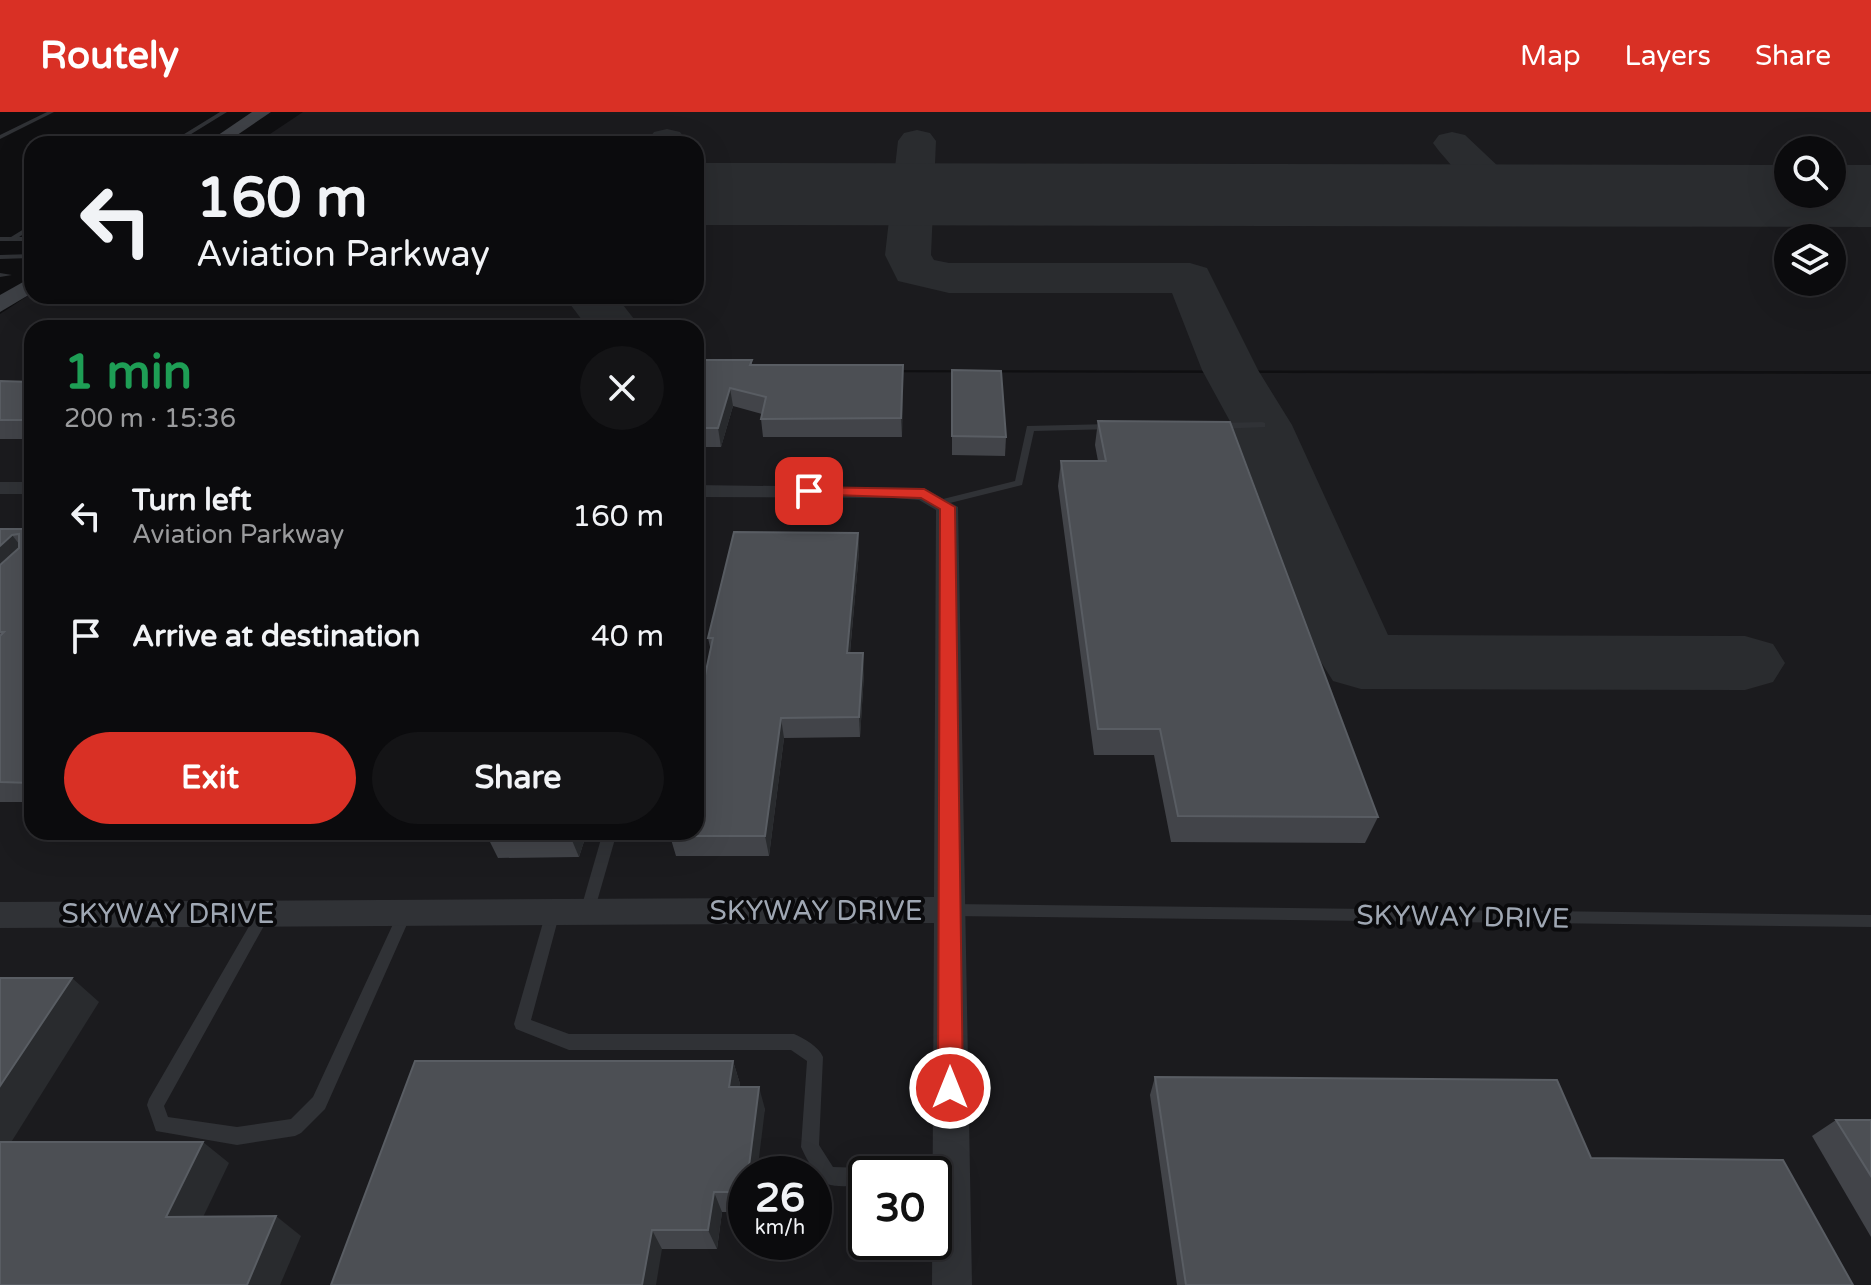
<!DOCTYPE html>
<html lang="en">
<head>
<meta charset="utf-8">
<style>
	:root { --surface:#0b0b0d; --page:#141416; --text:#f1f3f6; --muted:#9a9b9d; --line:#2b2b2e; --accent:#d93025 }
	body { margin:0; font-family:"Varela Round",sans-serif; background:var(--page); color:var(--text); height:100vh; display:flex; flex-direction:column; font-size:30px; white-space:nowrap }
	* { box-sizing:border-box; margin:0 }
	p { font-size:26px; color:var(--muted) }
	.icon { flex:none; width:44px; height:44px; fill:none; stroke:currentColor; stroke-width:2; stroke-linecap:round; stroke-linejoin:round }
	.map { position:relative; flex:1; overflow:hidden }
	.sheet { position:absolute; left:24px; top:208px; width:680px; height:520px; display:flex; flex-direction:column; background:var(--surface); border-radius:24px; box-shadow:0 8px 32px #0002,0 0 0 2px var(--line) }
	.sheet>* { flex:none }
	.banner { position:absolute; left:24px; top:24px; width:680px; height:168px; border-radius:24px; box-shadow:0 8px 32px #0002,0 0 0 2px var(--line); background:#0b0b0d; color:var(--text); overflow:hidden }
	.controls { position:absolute; left:1774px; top:24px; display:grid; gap:16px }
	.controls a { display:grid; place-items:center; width:72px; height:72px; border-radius:50%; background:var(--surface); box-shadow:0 8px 32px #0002,0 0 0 2px var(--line); font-size:40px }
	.speed { position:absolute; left:728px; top:1044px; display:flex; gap:16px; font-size:40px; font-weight:700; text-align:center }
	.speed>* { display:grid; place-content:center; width:104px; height:104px; border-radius:50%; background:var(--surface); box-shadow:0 8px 32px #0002,0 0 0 2px var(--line); line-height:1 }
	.speed small { font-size:20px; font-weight:400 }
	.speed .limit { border:4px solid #111; border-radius:12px; background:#fff; color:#111 }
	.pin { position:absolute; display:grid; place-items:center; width:68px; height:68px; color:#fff; margin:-34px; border-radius:16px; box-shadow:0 4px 12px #0006 }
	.me { position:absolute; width:88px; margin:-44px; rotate:0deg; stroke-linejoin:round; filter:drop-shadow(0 0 6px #0008) }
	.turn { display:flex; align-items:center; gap:28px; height:168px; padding:0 40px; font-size:36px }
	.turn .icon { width:104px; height:104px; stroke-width:2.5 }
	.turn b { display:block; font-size:56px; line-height:68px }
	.round { display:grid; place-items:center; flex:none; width:84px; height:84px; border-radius:42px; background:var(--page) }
	.head { display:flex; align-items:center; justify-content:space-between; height:136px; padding:0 40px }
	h1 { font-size:48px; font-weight:700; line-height:60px; color:#1e9e55 }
	.primary-button { display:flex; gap:16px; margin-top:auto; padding:16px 40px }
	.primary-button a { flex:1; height:92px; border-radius:48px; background:var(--accent); color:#fff; font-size:32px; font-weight:700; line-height:92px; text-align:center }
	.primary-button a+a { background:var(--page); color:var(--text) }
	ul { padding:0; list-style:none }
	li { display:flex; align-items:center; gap:24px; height:120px; padding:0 40px }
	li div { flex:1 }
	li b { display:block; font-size:30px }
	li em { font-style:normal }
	header { display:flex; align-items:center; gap:48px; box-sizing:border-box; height:112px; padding:0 40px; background:var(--accent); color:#fff }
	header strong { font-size:38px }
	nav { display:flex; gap:44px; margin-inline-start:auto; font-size:28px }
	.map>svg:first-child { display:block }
	.built { fill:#1b1b1e; fill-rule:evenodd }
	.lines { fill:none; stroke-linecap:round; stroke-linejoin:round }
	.taxiway { fill:#2a2c2f; fill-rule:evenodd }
	.runway { fill:#2a2c2f; fill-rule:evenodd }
	.lane { fill:#303236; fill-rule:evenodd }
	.street { fill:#303236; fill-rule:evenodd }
	.secondary { fill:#3e4146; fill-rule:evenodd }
	.wall { fill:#424449 }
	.shaded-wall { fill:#292b2e }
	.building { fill:#4c4f54; stroke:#595d63; stroke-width:2 }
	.route { fill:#d93025; stroke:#8d1f18; stroke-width:2 }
	.labels { text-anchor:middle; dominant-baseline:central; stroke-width:8; stroke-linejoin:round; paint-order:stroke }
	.near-street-label { font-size:28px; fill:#9fa7b3; stroke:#0a0a0c }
</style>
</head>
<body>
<header>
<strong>Routely</strong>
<nav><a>Map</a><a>Layers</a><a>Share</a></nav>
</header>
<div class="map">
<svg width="1871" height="1173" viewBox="0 0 1871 1173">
	<rect width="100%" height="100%" fill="#0f0f11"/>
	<!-- built -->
	<path class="built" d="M 303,0 L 1871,0 L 1871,259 L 696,258 L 696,216 L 32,216 L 32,720 L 696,720 L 696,260 L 1871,262 L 1871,1173 L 0,1173 L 0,202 L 32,181 L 32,184 L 696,184 L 696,32 L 255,32 ZM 1788,38 L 1832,38 L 1832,82 L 1788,82 ZM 1788,126 L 1832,126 L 1832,170 L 1788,170 ZM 746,1062 L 814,1062 L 814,1130 L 746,1130 ZM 866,1062 L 934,1062 L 934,1130 L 866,1130 Z"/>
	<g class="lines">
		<!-- taxiway -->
		<g class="taxiway">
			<path d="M 667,17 L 680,20 L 686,28 L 683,32 L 645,32 L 654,20 Z"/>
			<path d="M 917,18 L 930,21 L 936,29 L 931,143 L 934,148 L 949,151 L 1190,151 L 1207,156 L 1258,258 L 1292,313 L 1388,523 L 1745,524 L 1773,532 L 1785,551 L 1773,570 L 1745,578 L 1361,577 L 1333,569 L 1321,550 L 1232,313 L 1202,258 L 1172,181 L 949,181 L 898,169 L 885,143 L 898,29 L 904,21 Z"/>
			<path d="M 1452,20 L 1465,23 L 1519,74 L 1525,83 L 1519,92 C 1483,101 1461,63 1439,39 L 1433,31 L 1439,23 Z"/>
			<path d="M 564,184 L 616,184 L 641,216 L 588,216 Z"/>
		</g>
		<!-- runway -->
		<path class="runway" d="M 696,51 L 1788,53 L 1788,82 L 1832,82 L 1832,53 L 1871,53 L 1871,115 L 696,113 Z"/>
		<!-- lane -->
		<g class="lane">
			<path d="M 47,0 L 54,0 L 0,27 L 0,23 Z"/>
			<path d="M 220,0 L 227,0 L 175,32 L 168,32 Z"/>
			<path d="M 32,112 L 32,117 L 19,125 L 32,125 L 32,129 L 0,129 L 0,125 L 11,125 Z"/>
			<path d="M 32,142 L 32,146 L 0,147 L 0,143 Z"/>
			<path d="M 0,161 L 12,163 L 0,165 Z"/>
			<path d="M 1262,310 L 1265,311 L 1265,315 L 1218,317 L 1214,314 L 1218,311 Z"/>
			<path d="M 1111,312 L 1114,313 L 1114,317 L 1034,319 L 1022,373 L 942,393 L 937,390 L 939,388 L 1015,369 L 1027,314 Z"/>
			<path d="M 603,720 L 617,720 L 594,800 L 592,804 L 587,806 L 582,804 L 580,800 Z"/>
			<path d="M 950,792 L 1871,803 L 1871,815 L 950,804 L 945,802 L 943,798 L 945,794 Z"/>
			<path d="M 553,794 L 558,796 L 560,800 L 531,908 L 569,922 L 794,922 C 804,926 819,935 823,945 L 819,1033 L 833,1055 L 866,1056 L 872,1059 L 874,1062 L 866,1062 L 866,1074 C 854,1073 838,1076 827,1072 C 818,1069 805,1044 801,1035 L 807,949 L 791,938 L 569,938 L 516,917 L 514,912 L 546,800 L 548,796 Z"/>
			<path d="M 264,795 L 269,797 L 271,801 L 164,994 L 168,1005 L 237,1015 L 291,1007 L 313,985 L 400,797 L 405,795 L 410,797 L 412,801 L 325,997 L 301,1021 L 295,1024 L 237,1033 L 156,1019 L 147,993 L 149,987 L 259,797 Z"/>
		</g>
		<!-- street -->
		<g class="street">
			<rect x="0" y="370" width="32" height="12"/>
			<path d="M 696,373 L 924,376 L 958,395 L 972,1173 L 932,1173 L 934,811 L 0,816 L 0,790 L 934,785 L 936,398 L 919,388 L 894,386 L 696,385 Z"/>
		</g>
		<!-- secondary -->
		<g class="secondary">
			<path d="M 252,0 L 271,0 L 224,32 L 205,32 Z"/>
			<path d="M 32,165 L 32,181 L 0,200 L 0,183 Z"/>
		</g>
	</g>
	<!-- wall -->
	<g class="wall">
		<path d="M 696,248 L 752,248 L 752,253 L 903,253 L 902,325 L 763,325 L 761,307 L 762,302 L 733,294 L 721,335 L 696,335 Z"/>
		<path d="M 952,258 L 1006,325 L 1005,344 L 952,343 Z"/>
		<path d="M 0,269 L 32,270 L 32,327 L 0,327 Z"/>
		<path d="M 1098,309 L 1378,705 L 1365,731 L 1171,730 L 1154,643 L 1094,643 L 1058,374 L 1061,349 L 1098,349 L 1095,333 Z"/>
		<rect x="0" y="417" width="32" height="273"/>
		<path d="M 858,421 L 859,440 L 850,541 L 864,561 L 860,625 L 784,626 L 769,744 L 676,744 L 670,724 L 711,539 L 708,526 Z"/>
		<path d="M 490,720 L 587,720 L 579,745 L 498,746 L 488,726 Z"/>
		<path d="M 733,949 L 740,972 L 739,975 L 765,997 L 746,1062 L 746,1100 L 722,1100 L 717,1137 L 662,1137 L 331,1173 Z"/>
		<path d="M 1155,965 L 1591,1046 L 1853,1173 L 1177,1173 L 1150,983 Z"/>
		<path d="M 1836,1008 L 1871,1008 L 1871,1125 L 1812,1024 Z"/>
	</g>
	<!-- shaded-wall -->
	<g class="shaded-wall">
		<path d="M 903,253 L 903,271 L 902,325 L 901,306 Z"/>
		<path d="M 730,276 L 733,294 L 721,335 L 718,316 Z"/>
		<path d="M 858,421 L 859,440 L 848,561 L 847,541 Z"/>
		<path d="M 12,423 L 27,442 L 0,468 L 0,434 Z"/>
		<path d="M 863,541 L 864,561 L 860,625 L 859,605 Z"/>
		<path d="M 781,606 L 784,626 L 769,744 L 765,724 Z"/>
		<path d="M 573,720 L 587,720 L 579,745 L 571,726 Z"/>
		<path d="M 72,866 L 99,890 L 0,1048 L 0,974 Z"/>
		<path d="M 733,949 L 740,972 L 736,997 L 729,975 Z"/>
		<path d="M 759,975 L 765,997 L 757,1062 L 748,1062 Z"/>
		<path d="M 203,1030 L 229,1051 L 194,1124 L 166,1105 Z"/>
		<path d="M 714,1080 L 722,1100 L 717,1137 L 708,1118 Z"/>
		<path d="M 276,1104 L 301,1124 L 280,1173 L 247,1173 Z"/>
		<path d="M 652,1118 L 662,1137 L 656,1173 L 642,1173 Z"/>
	</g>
	<!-- building -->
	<g class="building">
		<path d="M 696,248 L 752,248 L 750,253 L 903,253 L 901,306 L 761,307 L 766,285 L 730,276 L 718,316 L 696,316 Z"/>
		<path d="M 952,258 L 1001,259 L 1006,325 L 952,324 Z"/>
		<path d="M 0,269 L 32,270 L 32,308 L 0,308 Z"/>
		<path d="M 1098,309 L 1230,310 L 1378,705 L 1178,704 L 1160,617 L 1098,617 L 1061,349 L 1106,349 Z"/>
		<path d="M 0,417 L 32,417 L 32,580 L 30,582 L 32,582 L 32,671 L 0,670 L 0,524 L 4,520 L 0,520 L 0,453 L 19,436 L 19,422 L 12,423 L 0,434 Z"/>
		<path d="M 734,420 L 858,421 L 847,541 L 863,541 L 859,605 L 781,606 L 765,724 L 670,724 L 671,720 L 696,720 L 696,606 L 713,526 L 708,526 Z"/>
		<path d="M 490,720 L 573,720 L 571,726 L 488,726 Z"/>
		<path d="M 0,866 L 72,866 L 0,974 Z"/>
		<path d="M 415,949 L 733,949 L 729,975 L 759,975 L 748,1062 L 746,1062 L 746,1080 L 714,1080 L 708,1118 L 652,1118 L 642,1173 L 331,1173 Z"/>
		<path d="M 1155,965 L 1557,968 L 1591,1046 L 1783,1048 L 1853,1173 L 1186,1173 Z"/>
		<path d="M 1836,1008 L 1871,1008 L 1871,1064 Z"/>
		<path d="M 0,1030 L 203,1030 L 166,1105 L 276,1104 L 247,1173 L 0,1173 Z"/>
	</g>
	<!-- route -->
	<path class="route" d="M 809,375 L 924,377 L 955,395 L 963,976 L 959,985 L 950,989 L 942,985 L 938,976 L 940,397 L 921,386 L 804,382 L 802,379 Z"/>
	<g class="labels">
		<!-- near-street labels -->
		<g class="near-street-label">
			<text x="816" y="799">SKYWAY DRIVE</text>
			<text x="168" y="802">SKYWAY DRIVE</text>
			<text transform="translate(1463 805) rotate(1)">SKYWAY DRIVE</text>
		</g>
	</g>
</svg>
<div class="controls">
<a><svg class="icon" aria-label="search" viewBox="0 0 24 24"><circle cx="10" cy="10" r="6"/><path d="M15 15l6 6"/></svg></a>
<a><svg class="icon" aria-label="layers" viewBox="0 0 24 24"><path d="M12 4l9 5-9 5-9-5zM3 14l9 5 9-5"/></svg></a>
</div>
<div class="speed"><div>26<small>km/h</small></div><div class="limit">30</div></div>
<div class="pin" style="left:809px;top:379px;background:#d93025"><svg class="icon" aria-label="arrive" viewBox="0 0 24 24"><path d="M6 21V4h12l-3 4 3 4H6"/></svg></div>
<svg class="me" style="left:950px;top:976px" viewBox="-20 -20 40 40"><circle r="17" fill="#d93025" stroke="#fff" stroke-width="3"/><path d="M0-11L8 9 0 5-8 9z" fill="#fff"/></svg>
<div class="banner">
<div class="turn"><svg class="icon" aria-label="left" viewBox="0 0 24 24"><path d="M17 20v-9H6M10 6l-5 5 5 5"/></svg><div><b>160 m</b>Aviation Parkway</div></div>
</div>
<section class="sheet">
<div class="head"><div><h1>1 min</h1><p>200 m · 15:36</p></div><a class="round"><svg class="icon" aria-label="close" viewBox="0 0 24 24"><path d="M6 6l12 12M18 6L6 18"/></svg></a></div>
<ul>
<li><svg class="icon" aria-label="left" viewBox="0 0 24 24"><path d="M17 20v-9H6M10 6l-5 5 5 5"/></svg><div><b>Turn left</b><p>Aviation Parkway</p></div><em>160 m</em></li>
<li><svg class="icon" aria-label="arrive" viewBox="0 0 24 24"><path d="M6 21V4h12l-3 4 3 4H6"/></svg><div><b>Arrive at destination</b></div><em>40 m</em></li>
</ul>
<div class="primary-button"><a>Exit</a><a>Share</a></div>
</section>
</div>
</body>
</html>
